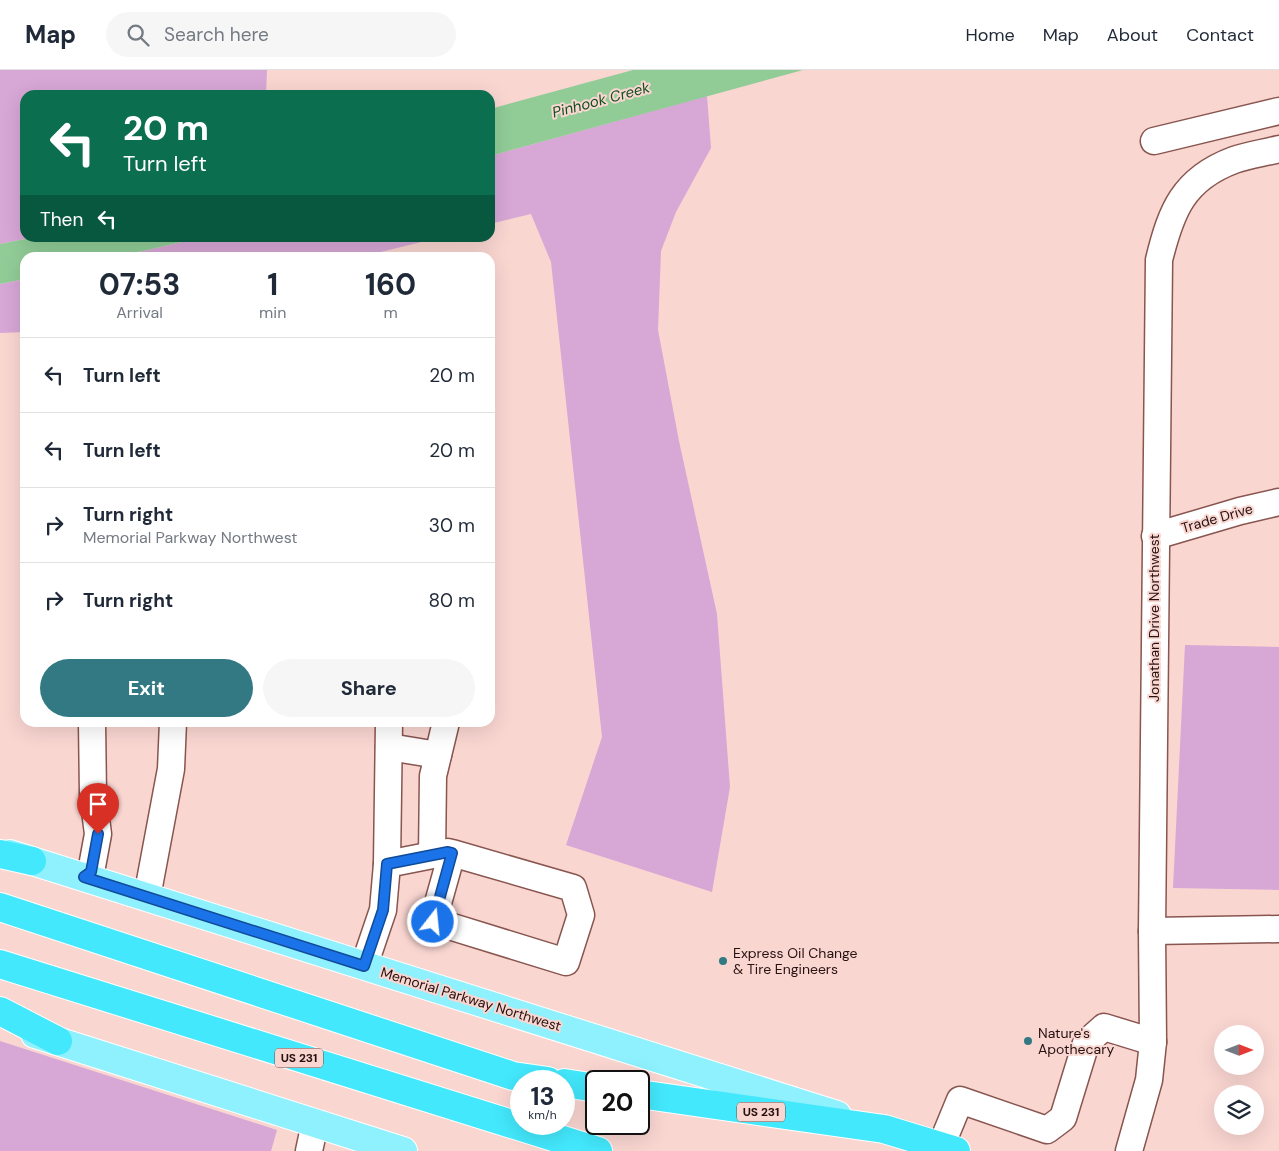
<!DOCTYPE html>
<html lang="en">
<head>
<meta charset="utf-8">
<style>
	:root { --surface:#fff; --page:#f6f6f7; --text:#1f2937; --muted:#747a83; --line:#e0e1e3; --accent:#327983 }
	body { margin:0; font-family:"DM Sans",sans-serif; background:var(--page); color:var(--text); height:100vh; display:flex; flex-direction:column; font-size:19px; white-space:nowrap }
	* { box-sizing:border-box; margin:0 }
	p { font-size:16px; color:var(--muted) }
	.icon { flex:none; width:28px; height:28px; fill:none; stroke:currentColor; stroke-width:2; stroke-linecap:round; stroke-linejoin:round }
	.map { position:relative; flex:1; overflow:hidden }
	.side { position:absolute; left:20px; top:182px; width:475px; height:475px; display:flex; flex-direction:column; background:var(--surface); border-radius:15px; box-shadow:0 5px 20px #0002 }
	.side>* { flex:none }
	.guide { position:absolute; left:20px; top:20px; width:475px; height:152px; border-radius:15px; box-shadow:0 5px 20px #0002; background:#0b6e4f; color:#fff; overflow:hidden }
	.needle { width:32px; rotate:90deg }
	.tools { position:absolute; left:1214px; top:955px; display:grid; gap:10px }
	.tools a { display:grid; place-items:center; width:50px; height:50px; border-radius:50%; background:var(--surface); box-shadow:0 5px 20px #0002; font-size:25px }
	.speed { position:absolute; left:510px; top:1000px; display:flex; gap:10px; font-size:25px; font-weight:700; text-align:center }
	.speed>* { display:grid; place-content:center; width:65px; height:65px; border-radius:50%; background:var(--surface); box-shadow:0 5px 20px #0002; line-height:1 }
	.speed small { font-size:12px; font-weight:400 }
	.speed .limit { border:2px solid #111; border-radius:8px; background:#fff; color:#111 }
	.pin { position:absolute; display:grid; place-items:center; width:42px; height:42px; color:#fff; margin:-51px -21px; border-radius:50% 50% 50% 0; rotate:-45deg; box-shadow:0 0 5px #0007 }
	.pin .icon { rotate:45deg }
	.me { position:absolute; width:55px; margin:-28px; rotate:16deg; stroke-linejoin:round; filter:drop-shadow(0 0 4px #0008) }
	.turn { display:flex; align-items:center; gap:18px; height:105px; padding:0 20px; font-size:22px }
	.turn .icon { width:65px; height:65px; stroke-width:2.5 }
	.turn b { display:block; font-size:35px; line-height:42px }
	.then { display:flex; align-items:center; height:48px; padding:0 20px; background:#0003; gap:10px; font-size:19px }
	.eta { display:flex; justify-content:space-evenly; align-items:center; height:85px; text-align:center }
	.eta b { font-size:30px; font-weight:700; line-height:35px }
	.action { display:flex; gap:10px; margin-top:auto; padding:10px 20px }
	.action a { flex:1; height:58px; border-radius:30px; background:var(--accent); color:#fff; font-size:20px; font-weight:700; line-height:58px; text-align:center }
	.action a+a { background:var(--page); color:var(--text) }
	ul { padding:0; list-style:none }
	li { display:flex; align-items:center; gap:15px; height:75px; padding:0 20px; border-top:1px solid var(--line) }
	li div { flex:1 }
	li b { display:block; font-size:19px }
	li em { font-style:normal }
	header { display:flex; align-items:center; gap:30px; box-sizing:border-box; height:70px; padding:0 25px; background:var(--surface); border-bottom:1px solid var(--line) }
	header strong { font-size:24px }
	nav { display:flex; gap:28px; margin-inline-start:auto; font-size:18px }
	.search { width:350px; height:45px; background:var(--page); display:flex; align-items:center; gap:12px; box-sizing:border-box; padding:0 18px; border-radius:28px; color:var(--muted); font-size:19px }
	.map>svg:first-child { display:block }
	.green { fill:#d7a7d6 }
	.water { fill:#91cc97 }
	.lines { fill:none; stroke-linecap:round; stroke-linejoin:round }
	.minor-casing { stroke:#88554f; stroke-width:29 }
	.major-casing { stroke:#fff; stroke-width:30 }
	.highway-casing { stroke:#fff; stroke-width:30 }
	.minor { stroke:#fff; stroke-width:26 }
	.major { stroke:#8ef1fd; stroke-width:28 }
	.highway { stroke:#43e8fc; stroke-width:28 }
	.route-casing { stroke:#114b97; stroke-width:12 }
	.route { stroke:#1a73e8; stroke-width:9 }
	.poi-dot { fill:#327983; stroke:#fad6d1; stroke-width:2 }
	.labels { text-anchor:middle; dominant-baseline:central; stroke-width:4; stroke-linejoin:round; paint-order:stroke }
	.shield { fill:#fad6d1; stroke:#664c49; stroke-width:1 }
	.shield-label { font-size:12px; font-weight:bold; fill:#26110f }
	.street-label { font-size:14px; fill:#26110f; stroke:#fad6d1 }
	.poi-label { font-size:14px; fill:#26110f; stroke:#fad6d1; text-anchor:start }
	.water-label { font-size:15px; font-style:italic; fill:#0f501f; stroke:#fad6d1 }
</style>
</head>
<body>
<header>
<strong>Map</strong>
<div class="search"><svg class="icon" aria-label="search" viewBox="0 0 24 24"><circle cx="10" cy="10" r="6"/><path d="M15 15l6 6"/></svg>Search here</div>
<nav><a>Home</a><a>Map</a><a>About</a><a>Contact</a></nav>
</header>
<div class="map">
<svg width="1279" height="1081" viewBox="0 0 1279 1081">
	<rect width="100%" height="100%" fill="#fad6d1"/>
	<!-- green -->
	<g class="green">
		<path d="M 0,0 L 267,0 L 266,25 L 25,25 L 25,168 L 30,168 L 0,174 Z"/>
		<path d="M 707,26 L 711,78 L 676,142 L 661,181 L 658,260 L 679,371 L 717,544 L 730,717 L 712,822 L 566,775 L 602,667 L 551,192 L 531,144 L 490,154 L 490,86 Z"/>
		<path d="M 199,168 L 438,168 L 360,187 L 117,187 Z"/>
		<path d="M 25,209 L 25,262 L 0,263 L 0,214 Z"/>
		<path d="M 1185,575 L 1279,577 L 1279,820 L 1173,818 Z"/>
		<path d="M 0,971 L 277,1060 L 271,1081 L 0,1081 Z"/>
	</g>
	<!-- water -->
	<g class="water">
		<path d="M 633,0 L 803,0 L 490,86 L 490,39 Z"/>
		<path d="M 30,168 L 199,168 L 117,187 L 25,188 L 25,209 L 0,214 L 0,174 Z"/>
	</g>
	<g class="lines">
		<defs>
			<g id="minor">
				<path d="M 1154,71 L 1279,41"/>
				<path d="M 1155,466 L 1240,441 L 1279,432"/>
				<path d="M 389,677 L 438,685"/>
				<path d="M 432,785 L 433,706 L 446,652"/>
				<path d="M 387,794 L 448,782 L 452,783 L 573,818 L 581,845 L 566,892 L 433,851 L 452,783"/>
				<path d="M 84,807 L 91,802 L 98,764 L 93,725 L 92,652"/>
				<path d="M 147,827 L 171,699 L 173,652"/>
				<path d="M 1152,861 L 1279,859"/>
				<path d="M 364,896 L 383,840 L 387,794 L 389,652"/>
				<path d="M 941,1076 L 960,1030 L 1047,1060 L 1063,1048 L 1086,973 L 1104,957 L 1153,972"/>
				<path d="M 309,1081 L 315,1053"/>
				<path d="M 1129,1081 L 1149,1010 L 1153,972 L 1152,861 L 1159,190 C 1171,141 1183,109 1234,90 C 1248,85 1264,83 1279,79"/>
			</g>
			<g id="major">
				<path d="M 10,784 L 837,1045"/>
				<path d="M 35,964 L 403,1081"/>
			</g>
			<g id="highway">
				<path d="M 0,784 L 32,791"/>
				<path d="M 0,837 L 513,1006 L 548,1011"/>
				<path d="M 0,894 L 598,1081"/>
				<path d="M 0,941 L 58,971"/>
				<path d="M 564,1013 L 596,1018"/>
				<path d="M 639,1024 L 884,1059 L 956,1081"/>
			</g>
		</defs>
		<!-- minor casing -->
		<use href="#minor" class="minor-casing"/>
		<!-- major casing -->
		<use href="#major" class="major-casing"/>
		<!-- highway casing -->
		<use href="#highway" class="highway-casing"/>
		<!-- minor -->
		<use href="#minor" class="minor"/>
		<!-- major -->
		<use href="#major" class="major"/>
		<!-- highway -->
		<use href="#highway" class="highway"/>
	</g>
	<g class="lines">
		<defs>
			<path id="route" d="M 98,764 L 91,802 L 84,807 L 364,896 L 383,840 L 387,794 L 448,782 L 452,783 L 433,852"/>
		</defs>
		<!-- route casing -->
		<use href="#route" class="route-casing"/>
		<!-- route -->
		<use href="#route" class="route"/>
	</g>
	<!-- markers -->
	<g class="poi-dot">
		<circle cx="723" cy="891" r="5"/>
		<circle cx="1028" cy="971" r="5"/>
	</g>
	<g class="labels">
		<!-- shield labels -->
		<g class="shield">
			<rect x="275" y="978.5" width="48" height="19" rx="4"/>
			<rect x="737" y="1032.5" width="48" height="19" rx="4"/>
		</g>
		<g class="shield-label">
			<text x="299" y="988">US 231</text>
			<text x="761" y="1042">US 231</text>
		</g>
		<!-- street labels -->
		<g class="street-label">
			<text transform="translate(1217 448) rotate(-16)">Trade Drive</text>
			<text transform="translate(1154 548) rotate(-90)">Jonathan Drive Northwest</text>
			<text transform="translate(471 929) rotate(17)">Memorial Parkway Northwest</text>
		</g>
		<!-- poi labels -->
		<g class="poi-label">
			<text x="733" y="883">Express Oil Change<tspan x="733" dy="16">&amp; Tire Engineers</tspan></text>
			<text x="1038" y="963">Nature's<tspan x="1038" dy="16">Apothecary</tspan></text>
		</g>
		<!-- water labels -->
		<g class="water-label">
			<text transform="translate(601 30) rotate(-15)">Pinhook Creek</text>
		</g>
	</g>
</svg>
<div class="tools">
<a><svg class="needle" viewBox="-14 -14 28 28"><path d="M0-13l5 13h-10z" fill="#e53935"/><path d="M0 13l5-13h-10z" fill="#747a83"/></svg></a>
<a><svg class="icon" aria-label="layers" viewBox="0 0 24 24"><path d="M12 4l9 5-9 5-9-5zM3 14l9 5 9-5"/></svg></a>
</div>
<div class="speed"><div>13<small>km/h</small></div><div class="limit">20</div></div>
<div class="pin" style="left:98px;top:764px;background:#d93025"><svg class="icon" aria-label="arrive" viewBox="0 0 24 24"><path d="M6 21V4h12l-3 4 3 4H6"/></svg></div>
<svg class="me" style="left:433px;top:852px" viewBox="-20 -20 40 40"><circle r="17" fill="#1a73e8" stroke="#fff" stroke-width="3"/><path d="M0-11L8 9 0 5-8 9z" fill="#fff"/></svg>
<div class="guide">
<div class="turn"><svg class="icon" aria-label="left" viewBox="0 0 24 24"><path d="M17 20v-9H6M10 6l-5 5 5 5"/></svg><div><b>20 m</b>Turn left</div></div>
<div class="then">Then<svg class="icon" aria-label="left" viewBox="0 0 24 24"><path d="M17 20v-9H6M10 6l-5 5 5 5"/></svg></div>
</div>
<section class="side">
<div class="eta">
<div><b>07:53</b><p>Arrival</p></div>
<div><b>1</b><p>min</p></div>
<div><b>160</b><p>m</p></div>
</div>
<ul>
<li><svg class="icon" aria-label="left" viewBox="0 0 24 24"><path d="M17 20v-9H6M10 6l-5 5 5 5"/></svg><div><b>Turn left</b></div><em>20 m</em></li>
<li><svg class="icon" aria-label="left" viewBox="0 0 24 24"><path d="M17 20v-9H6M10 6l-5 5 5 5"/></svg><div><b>Turn left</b></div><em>20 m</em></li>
<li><svg class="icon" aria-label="right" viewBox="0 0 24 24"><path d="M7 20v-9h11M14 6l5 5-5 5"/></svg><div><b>Turn right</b><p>Memorial Parkway Northwest</p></div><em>30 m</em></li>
<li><svg class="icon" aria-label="right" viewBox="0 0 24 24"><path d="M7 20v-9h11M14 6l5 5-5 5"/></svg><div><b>Turn right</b></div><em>80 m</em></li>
</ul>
<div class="action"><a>Exit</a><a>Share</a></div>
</section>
</div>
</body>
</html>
